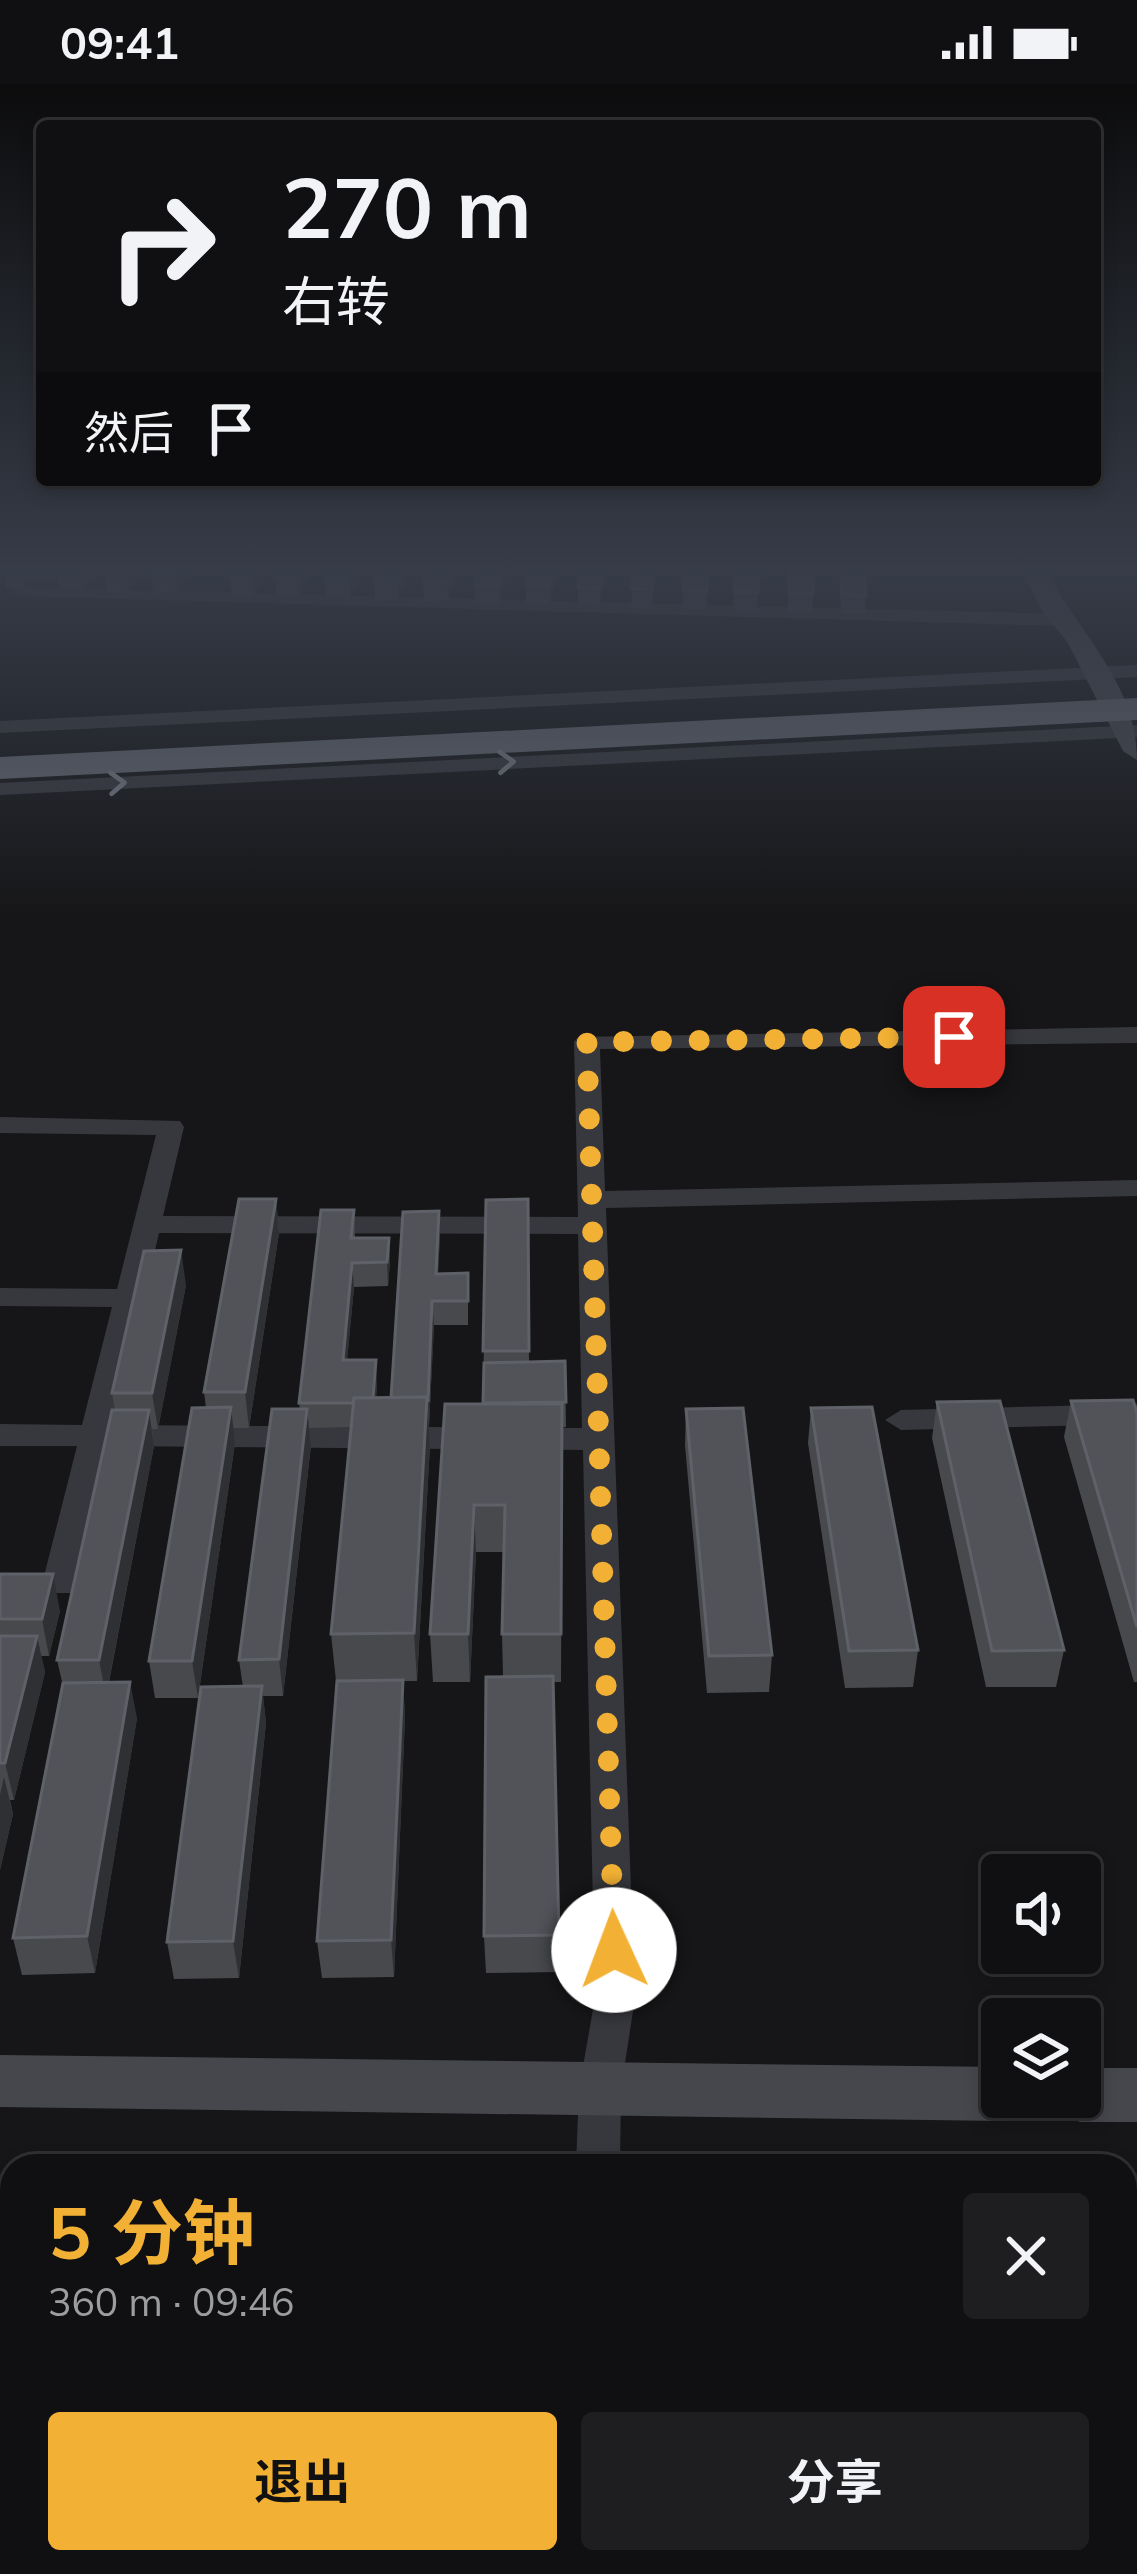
<!DOCTYPE html>
<html lang="zh">
<head>
<meta charset="utf-8">
<style>
	:root { --surface:#101012; --page:#1e1e20; --text:#f1f3f6; --muted:#9c9d9f; --line:#303032; --accent:#f2b134 }
	body { margin:0; font-family:Mulish,"Noto Sans SC",sans-serif; background:var(--page); color:var(--text); height:100vh; display:flex; flex-direction:column; font-size:45px; white-space:nowrap }
	* { box-sizing:border-box; margin:0 }
	p { font-size:39px; color:var(--muted) }
	.icon { flex:none; width:66px; height:66px; fill:none; stroke:currentColor; stroke-width:2; stroke-linecap:round; stroke-linejoin:round }
	.map { position:relative; flex:1; overflow:hidden }
	.panel { position:absolute; left:0px; top:2070px; width:1137px; height:420px; display:flex; flex-direction:column; background:var(--surface); border-radius:36px 36px 0 0; box-shadow:0 6px 18px #0003,0 0 0 3px var(--line) }
	.panel>* { flex:none }
	.guide { position:absolute; left:36px; top:36px; width:1065px; height:366px; border-radius:12px; box-shadow:0 6px 18px #0003,0 0 0 3px var(--line); background:#101012; color:var(--text); overflow:hidden }
	.controls { position:absolute; left:981px; top:1770px; display:grid; gap:24px }
	.controls a { display:grid; place-items:center; width:120px; height:120px; border-radius:12px; background:var(--surface); box-shadow:0 6px 18px #0003,0 0 0 3px var(--line); font-size:60px }
	.pin { position:absolute; display:grid; place-items:center; width:102px; height:102px; color:#fff; margin:-51px; border-radius:24px; box-shadow:0 6px 18px #0006 }
	.me { position:absolute; width:132px; margin:-66px; rotate:358deg; stroke-linejoin:round; filter:drop-shadow(0 0 9px #0008) }
	.turn { display:flex; align-items:center; gap:42px; height:252px; padding:0 48px; font-size:54px }
	.turn .icon { width:156px; height:156px; stroke-width:2.5 }
	.turn b { display:block; font-size:84px; line-height:102px }
	.then { display:flex; align-items:center; height:114px; padding:0 48px; background:#0003; gap:24px; font-size:45px }
	.round { display:grid; place-items:center; flex:none; width:126px; height:126px; border-radius:12px; background:var(--page) }
	.summary { display:flex; align-items:center; justify-content:space-between; height:204px; padding:0 48px }
	h1 { font-size:72px; font-weight:700; line-height:90px; color:var(--accent) }
	.cta { display:flex; gap:24px; margin-top:auto; padding:24px 48px }
	.cta a { flex:1; height:138px; border-radius:12px; background:var(--accent); color:#111; font-size:48px; font-weight:700; line-height:138px; text-align:center }
	.cta a+a { background:var(--page); color:var(--text) }
	.status { display:flex; justify-content:space-between; align-items:center; height:84px; padding:0 60px; background:var(--surface); direction:ltr }
	.status svg { height:33px; fill:currentColor }
	.map>svg:first-child { display:block }
	.lines { fill:none; stroke-linecap:round; stroke-linejoin:round }
	.street { fill:#37383d; fill-rule:evenodd }
	.secondary { fill:#45474d; fill-rule:evenodd }
	.highway { fill:#63666e; fill-rule:evenodd }
	.wall { fill:#47494d }
	.shaded-wall { fill:#2f3033 }
	.building { fill:#525359; stroke:#5f6168; stroke-width:3 }
	.oneway { stroke:#757881 }
	.route { stroke:#f2b134; stroke-width:21; stroke-dasharray:0 37.8 }
</style>
</head>
<body>
<div class="status"><b>09:41</b><svg viewBox="0 0 49 12"><path d="M0 12V9h3v3zM5 12V6h3v6zM10 12V3h3v9zM15 12V0h3v12zM26 1h20v11H26zM47 4h2v5h-2z"/></svg></div>
<div class="map">
<svg width="1137" height="2490" viewBox="0 0 1137 2490">
	<rect width="100%" height="100%" fill="#161618"/>
	<g class="lines">
		<!-- street -->
		<g class="street">
			<path d="M 15,503 L 1063,530 L 1072,536 L 1063,542 L 21,512 L 15,511 Z"/>
			<path d="M 1137,581 L 1137,593 L 0,649 L 0,637 Z"/>
			<path d="M 1137,641 L 1137,653 L 0,711 L 0,699 Z"/>
			<path d="M 1137,943 L 1137,959 L 600,965 L 605,1107 L 1137,1096 L 1137,1112 L 606,1124 L 635,1914 L 621,2005 L 620,2082 L 576,2082 L 579,2005 L 595,1914 L 583,1366 L 109,1362 L 76,1500 L 71,1509 L 47,1509 L 42,1500 L 77,1362 L 0,1362 L 0,1340 L 82,1341 L 112,1223 L 0,1222 L 0,1204 L 117,1205 L 156,1051 L 0,1049 L 0,1033 L 180,1037 L 184,1043 L 163,1132 L 578,1133 L 574,958 L 578,953 ZM 159,1149 L 578,1150 L 582,1344 L 114,1341 Z"/>
			<path d="M 1137,1320 L 1137,1340 L 901,1346 L 885,1336 L 901,1326 Z"/>
			<rect x="560" y="2478" width="50" height="12"/>
		</g>
		<!-- secondary -->
		<g class="secondary">
			<path d="M 1023,488 L 1047,488 C 1081,552 1137,600 1137,676 L 1123,667 L 1068,559 L 1042,527 Z"/>
			<path d="M 0,1971 L 1002,1983 L 1002,2013 L 1030,2013 L 1023,2029 L 1002,2037 L 0,2023 Z"/>
			<path d="M 1080,1984 L 1137,1984 L 1137,2038 L 1080,2038 L 1059,2030 L 1051,2013 L 1080,2013 Z"/>
		</g>
		<!-- highway -->
		<path class="highway" d="M 1137,614 L 1137,636 L 0,695 L 0,673 Z"/>
	</g>
	<!-- wall -->
	<g class="wall">
		<path d="M 4,488 L 95,488 L 83,506 L 60,506 L 58,491 L 54,495 L 31,494 L 24,505 L 6,504 Z"/>
		<path d="M 140,488 L 128,508 L 107,507 L 105,489 Z"/>
		<path d="M 152,488 L 188,488 L 188,489 L 176,509 L 153,509 L 151,490 Z"/>
		<path d="M 278,488 L 308,488 L 308,492 L 299,513 L 277,512 L 275,494 Z"/>
		<path d="M 328,488 L 361,488 L 358,488 L 359,494 L 350,514 L 326,514 L 324,496 Z"/>
		<path d="M 378,488 L 409,488 L 406,490 L 406,495 L 399,516 L 375,515 L 374,497 Z"/>
		<path d="M 426,488 L 457,488 L 454,491 L 448,517 L 424,517 L 423,498 Z"/>
		<path d="M 478,488 L 508,488 L 505,493 L 500,519 L 475,518 L 475,500 Z"/>
		<path d="M 529,488 L 557,488 L 550,520 L 526,520 L 526,501 Z"/>
		<path d="M 581,488 L 606,488 L 600,522 L 578,521 L 578,503 Z"/>
		<path d="M 634,488 L 656,488 L 651,523 L 631,523 Z"/>
		<path d="M 684,488 L 709,488 L 706,525 L 682,524 Z"/>
		<path d="M 735,488 L 759,488 L 757,527 L 733,526 Z"/>
		<path d="M 789,488 L 813,510 L 812,528 L 788,528 Z"/>
		<path d="M 839,488 L 865,488 L 866,512 L 865,530 L 841,529 Z"/>
		<path d="M 264,491 L 254,512 L 232,511 L 230,493 Z"/>
		<path d="M 276,1115 L 279,1149 L 249,1344 L 233,1344 L 235,1359 L 198,1614 L 155,1614 L 149,1577 L 206,1324 L 204,1308 Z"/>
		<path d="M 528,1115 L 529,1278 L 565,1277 L 566,1343 L 562,1343 L 561,1598 L 553,1598 L 560,1888 L 486,1889 L 484,1852 L 503,1592 L 502,1550 L 504,1468 L 476,1468 L 470,1598 L 433,1598 L 430,1550 L 483,1320 L 486,1116 Z"/>
		<path d="M 354,1126 L 355,1154 L 389,1154 L 390,1178 L 388,1202 L 354,1203 L 347,1276 L 377,1300 L 376,1314 L 391,1314 L 440,1151 L 438,1190 L 468,1189 L 468,1241 L 434,1241 L 429,1342 L 430,1360 L 417,1597 L 403,1597 L 405,1633 L 394,1893 L 322,1894 L 317,1857 L 336,1597 L 331,1550 L 351,1343 L 309,1344 L 311,1361 L 283,1612 L 263,1612 L 266,1639 L 239,1894 L 174,1895 L 167,1858 L 243,1603 L 239,1576 L 300,1325 L 299,1319 Z"/>
		<path d="M 186,1201 L 158,1345 L 152,1345 L 154,1362 L 109,1598 L 137,1634 L 95,1889 L 22,1891 L 13,1854 L 63,1602 L 57,1576 L 115,1326 L 112,1309 Z"/>
		<path d="M 1071,1317 L 1137,1329 L 1137,1598 L 1134,1598 L 1064,1353 Z"/>
		<path d="M 937,1318 L 1064,1566 L 1056,1603 L 986,1603 L 932,1354 Z"/>
		<path d="M 811,1324 L 918,1566 L 913,1603 L 845,1604 L 808,1359 Z"/>
		<path d="M 686,1325 L 772,1571 L 769,1608 L 707,1609 L 685,1361 Z"/>
		<path d="M 0,1490 L 60,1527 L 49,1572 L 41,1572 L 45,1588 L 14,1716 L 10,1716 L 13,1730 L 0,1786 Z"/>
	</g>
	<!-- shaded-wall -->
	<g class="shaded-wall">
		<path d="M 21,488 L 30,488 L 31,494 L 24,505 Z"/>
		<path d="M 80,488 L 95,488 L 83,506 Z"/>
		<path d="M 127,488 L 140,488 L 128,508 L 126,490 Z"/>
		<path d="M 176,488 L 188,488 L 176,509 L 174,491 Z"/>
		<path d="M 255,488 L 264,488 L 264,491 L 254,512 L 252,493 Z"/>
		<path d="M 301,488 L 308,488 L 308,492 L 299,513 L 298,495 Z"/>
		<path d="M 352,488 L 358,488 L 359,494 L 350,514 L 349,496 Z"/>
		<path d="M 401,488 L 406,488 L 406,495 L 399,516 L 398,498 Z"/>
		<path d="M 451,488 L 454,488 L 454,496 L 448,517 L 447,499 Z"/>
		<path d="M 503,488 L 505,488 L 505,498 L 500,519 L 499,501 Z"/>
		<path d="M 553,488 L 554,488 L 554,499 L 550,520 L 549,502 Z"/>
		<path d="M 603,488 L 604,501 L 600,522 L 600,504 Z"/>
		<path d="M 276,1115 L 279,1149 L 249,1344 L 245,1308 Z"/>
		<path d="M 439,1127 L 440,1151 L 437,1214 L 436,1190 Z"/>
		<path d="M 389,1154 L 390,1178 L 388,1202 L 387,1178 Z"/>
		<path d="M 181,1166 L 186,1201 L 158,1345 L 152,1309 Z"/>
		<path d="M 352,1179 L 354,1203 L 345,1300 L 343,1276 Z"/>
		<path d="M 432,1217 L 434,1241 L 429,1342 L 428,1318 Z"/>
		<path d="M 376,1276 L 377,1300 L 374,1343 L 372,1319 Z"/>
		<path d="M 427,1313 L 430,1360 L 417,1597 L 414,1549 Z"/>
		<path d="M 231,1323 L 235,1359 L 198,1614 L 192,1577 Z"/>
		<path d="M 307,1325 L 311,1361 L 283,1612 L 279,1575 Z"/>
		<path d="M 149,1326 L 154,1362 L 106,1612 L 99,1576 Z"/>
		<path d="M 474,1421 L 476,1468 L 470,1598 L 468,1550 Z"/>
		<path d="M 53,1490 L 60,1527 L 49,1572 L 42,1535 Z"/>
		<path d="M 37,1552 L 45,1588 L 14,1716 L 5,1679 Z"/>
		<path d="M 403,1596 L 405,1633 L 394,1893 L 391,1856 Z"/>
		<path d="M 130,1598 L 137,1634 L 95,1889 L 87,1852 Z"/>
		<path d="M 262,1602 L 266,1639 L 239,1894 L 233,1857 Z"/>
		<path d="M 4,1693 L 13,1730 L 0,1786 L 0,1711 Z"/>
	</g>
	<!-- building -->
	<g class="building">
		<path d="M 152,488 L 176,488 L 174,491 L 151,490 Z"/>
		<path d="M 233,488 L 255,488 L 252,493 L 230,493 Z"/>
		<path d="M 278,488 L 301,488 L 298,495 L 275,494 Z"/>
		<path d="M 328,488 L 352,488 L 349,496 L 324,496 Z"/>
		<path d="M 378,488 L 401,488 L 398,498 L 374,497 Z"/>
		<path d="M 426,488 L 451,488 L 447,499 L 423,498 Z"/>
		<path d="M 478,488 L 503,488 L 499,501 L 475,500 Z"/>
		<path d="M 529,488 L 553,488 L 549,502 L 526,501 Z"/>
		<path d="M 581,488 L 603,488 L 600,504 L 578,503 Z"/>
		<path d="M 634,488 L 654,488 L 652,505 L 631,505 Z"/>
		<path d="M 684,488 L 708,488 L 707,507 L 683,506 Z"/>
		<path d="M 735,488 L 759,488 L 758,508 L 734,508 Z"/>
		<path d="M 789,488 L 813,489 L 813,510 L 789,509 Z"/>
		<path d="M 841,490 L 865,490 L 866,512 L 842,511 Z"/>
		<path d="M 239,1115 L 276,1115 L 245,1308 L 204,1308 Z"/>
		<path d="M 528,1115 L 529,1267 L 483,1267 L 486,1116 Z"/>
		<path d="M 321,1126 L 354,1126 L 351,1154 L 389,1154 L 387,1178 L 352,1179 L 343,1276 L 376,1276 L 373,1314 L 354,1314 L 353,1319 L 299,1319 Z"/>
		<path d="M 439,1127 L 436,1190 L 468,1189 L 468,1217 L 432,1217 L 428,1318 L 427,1313 L 391,1314 L 403,1128 Z"/>
		<path d="M 181,1166 L 152,1309 L 112,1309 L 144,1167 Z"/>
		<path d="M 565,1277 L 566,1318 L 483,1319 L 484,1279 Z"/>
		<path d="M 427,1313 L 414,1549 L 331,1550 L 354,1314 Z"/>
		<path d="M 1133,1316 L 1137,1329 L 1137,1543 L 1071,1317 Z"/>
		<path d="M 1000,1317 L 1064,1566 L 992,1567 L 937,1318 Z"/>
		<path d="M 445,1320 L 562,1320 L 561,1550 L 502,1550 L 505,1421 L 474,1421 L 468,1550 L 430,1550 Z"/>
		<path d="M 231,1323 L 192,1577 L 149,1577 L 192,1324 Z"/>
		<path d="M 872,1323 L 918,1566 L 849,1567 L 811,1324 Z"/>
		<path d="M 743,1324 L 772,1571 L 709,1572 L 686,1325 Z"/>
		<path d="M 272,1325 L 307,1325 L 279,1575 L 239,1576 Z"/>
		<path d="M 112,1326 L 149,1326 L 99,1576 L 57,1576 Z"/>
		<path d="M 0,1490 L 53,1490 L 42,1535 L 0,1535 Z"/>
		<path d="M 0,1552 L 37,1552 L 5,1679 L 0,1679 Z"/>
		<path d="M 553,1592 L 559,1851 L 484,1852 L 486,1593 Z"/>
		<path d="M 403,1596 L 391,1856 L 317,1857 L 337,1597 Z"/>
		<path d="M 130,1598 L 87,1852 L 13,1854 L 63,1599 Z"/>
		<path d="M 262,1602 L 233,1857 L 167,1858 L 201,1603 Z"/>
	</g>
	<!-- one-way arrows -->
	<defs><path id="oneway-chevron" d="M-2-3.5L2.5 0L-2 3.5" fill="none" stroke-width="1.6" stroke-linecap="round" stroke-linejoin="round" transform="scale(3)"/></defs>
	<g class="oneway">
		<use href="#oneway-chevron" transform="translate(506 678) rotate(-3)"/>
		<use href="#oneway-chevron" transform="translate(117 699) rotate(-3)"/>
	</g>
	<!-- sky -->
	<linearGradient id="sky" x2="0" y2="1"><stop stop-color="#0c0c0d"/><stop offset="0.58" stop-color="#363c48"/><stop offset="1" stop-color="#363c48" stop-opacity="0"/></linearGradient>
	<rect width="1137" height="837" fill="url(#sky)"/>
	<g class="lines">
		<!-- route -->
		<path class="route" d="M 614,1866 L 587,958 L 954,953"/>
	</g>
</svg>
<div class="controls">
<a><svg class="icon" aria-label="sound" viewBox="0 0 24 24"><path d="M4 9h4l5-4v14l-5-4H4zM17 9q2 3 0 6"/></svg></a>
<a><svg class="icon" aria-label="layers" viewBox="0 0 24 24"><path d="M12 4l9 5-9 5-9-5zM3 14l9 5 9-5"/></svg></a>
</div>
<div class="pin" style="left:954px;top:953px;background:#d93025"><svg class="icon" aria-label="arrive" viewBox="0 0 24 24"><path d="M6 21V4h12l-3 4 3 4H6"/></svg></div>
<svg class="me" style="left:614px;top:1866px" viewBox="-20 -20 40 40"><circle r="19" fill="#fff"/><path d="M0-13L10 11 0 6-10 11z" fill="#f2b134"/></svg>
<div class="guide">
<div class="turn"><svg class="icon" aria-label="right" viewBox="0 0 24 24"><path d="M7 20v-9h11M14 6l5 5-5 5"/></svg><div><b>270 m</b>右转</div></div>
<div class="then">然后<svg class="icon" aria-label="arrive" viewBox="0 0 24 24"><path d="M6 21V4h12l-3 4 3 4H6"/></svg></div>
</div>
<section class="panel">
<div class="summary"><div><h1>5 分钟</h1><p>360 m · 09:46</p></div><a class="round"><svg class="icon" aria-label="close" viewBox="0 0 24 24"><path d="M6 6l12 12M18 6L6 18"/></svg></a></div>
<div class="cta"><a>退出</a><a>分享</a></div>
</section>
</div>
</body>
</html>
